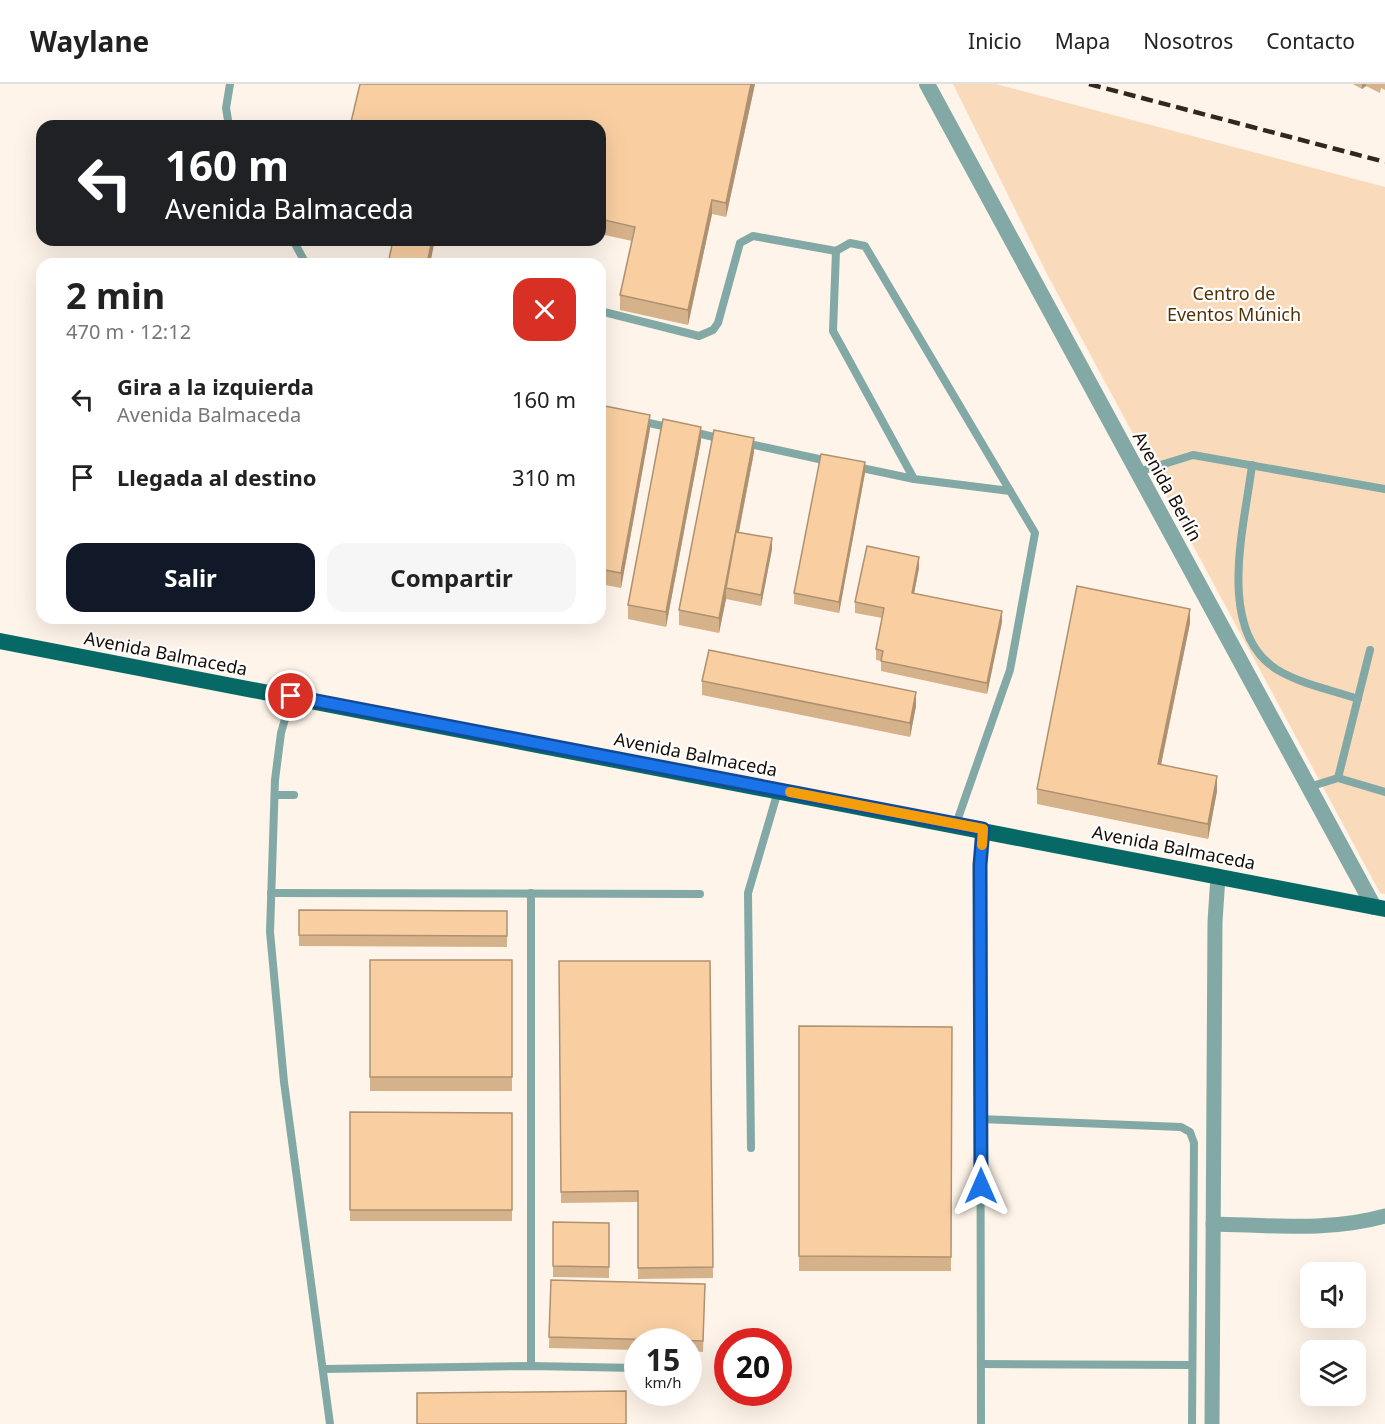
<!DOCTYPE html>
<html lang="es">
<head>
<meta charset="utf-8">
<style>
	:root { --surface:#fff; --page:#f6f6f6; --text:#222; --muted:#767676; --line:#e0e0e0; --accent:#111827 }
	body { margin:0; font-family:"Noto Sans",sans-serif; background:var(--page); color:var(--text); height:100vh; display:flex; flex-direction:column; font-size:22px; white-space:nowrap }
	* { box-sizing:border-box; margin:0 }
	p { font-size:20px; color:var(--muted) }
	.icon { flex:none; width:33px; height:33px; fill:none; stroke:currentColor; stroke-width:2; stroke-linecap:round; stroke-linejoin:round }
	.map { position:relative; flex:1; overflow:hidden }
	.panel { position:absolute; left:36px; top:174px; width:570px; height:366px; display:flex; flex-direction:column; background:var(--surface); border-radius:18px; box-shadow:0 6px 24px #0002 }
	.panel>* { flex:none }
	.guide { position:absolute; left:36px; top:36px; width:570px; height:126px; border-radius:18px; box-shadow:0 6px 24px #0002; background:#202124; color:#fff; overflow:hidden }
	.tools { position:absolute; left:1300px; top:1178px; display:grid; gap:12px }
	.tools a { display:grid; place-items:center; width:66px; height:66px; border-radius:12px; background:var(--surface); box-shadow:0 6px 24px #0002; font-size:30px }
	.speed { position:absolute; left:624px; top:1244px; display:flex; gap:12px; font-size:30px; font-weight:700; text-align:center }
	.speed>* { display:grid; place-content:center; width:78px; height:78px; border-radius:50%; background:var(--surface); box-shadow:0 6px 24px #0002; line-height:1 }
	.speed small { font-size:15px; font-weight:400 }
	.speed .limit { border:9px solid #d22; background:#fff; color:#111 }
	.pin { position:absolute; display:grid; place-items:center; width:51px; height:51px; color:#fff; margin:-26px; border:3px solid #fff; border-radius:50%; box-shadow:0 2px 6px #0007 }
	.me { position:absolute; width:66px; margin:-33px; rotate:0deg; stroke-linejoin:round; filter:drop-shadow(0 0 4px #0008) }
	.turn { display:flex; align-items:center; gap:21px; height:126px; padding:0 30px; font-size:27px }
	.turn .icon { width:78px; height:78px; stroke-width:2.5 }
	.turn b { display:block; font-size:42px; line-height:51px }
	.round { display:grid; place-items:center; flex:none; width:63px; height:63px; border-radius:18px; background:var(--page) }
	.summary { display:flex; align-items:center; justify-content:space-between; height:102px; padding:0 30px }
	h1 { font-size:36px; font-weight:700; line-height:45px }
	.primary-button { display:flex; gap:12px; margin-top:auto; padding:12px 30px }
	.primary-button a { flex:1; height:69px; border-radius:18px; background:var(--accent); color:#fff; font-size:24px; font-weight:700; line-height:69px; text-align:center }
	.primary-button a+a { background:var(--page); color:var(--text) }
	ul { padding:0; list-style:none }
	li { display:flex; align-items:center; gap:18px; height:78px; padding:0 30px }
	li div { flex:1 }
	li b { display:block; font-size:22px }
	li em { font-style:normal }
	header { display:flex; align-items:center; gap:36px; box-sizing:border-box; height:84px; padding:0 30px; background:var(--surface); border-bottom:2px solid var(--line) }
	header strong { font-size:28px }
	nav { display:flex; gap:33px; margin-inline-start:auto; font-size:21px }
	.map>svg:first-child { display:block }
	.green { fill:#f9dbbb }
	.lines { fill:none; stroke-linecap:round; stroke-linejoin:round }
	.service { stroke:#82a9a6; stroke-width:8 }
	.minor { stroke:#82a9a6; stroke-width:15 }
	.tertiary { stroke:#82a9a6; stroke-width:16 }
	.primary { stroke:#076965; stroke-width:16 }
	.rail { stroke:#30281f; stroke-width:4.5; stroke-dasharray:12 6; stroke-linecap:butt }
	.wall { fill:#d6b28b }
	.shaded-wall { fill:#ae9171 }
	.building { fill:#f9cfa2; stroke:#ae9171; stroke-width:1.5 }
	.route-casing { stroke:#114b97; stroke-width:15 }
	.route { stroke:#1a73e8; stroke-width:10 }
	.slow { stroke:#f59e0b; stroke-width:10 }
	.labels { text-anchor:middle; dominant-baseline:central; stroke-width:4.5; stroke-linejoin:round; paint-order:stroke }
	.park-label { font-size:18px; fill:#523103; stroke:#fff }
	.street-label { font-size:18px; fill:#150d05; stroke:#fff }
</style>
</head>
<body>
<header>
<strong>Waylane</strong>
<nav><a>Inicio</a><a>Mapa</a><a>Nosotros</a><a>Contacto</a></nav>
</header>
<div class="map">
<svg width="1385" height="1340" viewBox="0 0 1385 1340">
	<rect width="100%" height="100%" fill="#fef4e9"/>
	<!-- green -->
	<path class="green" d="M 953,0 L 996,0 L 1385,103 L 1385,810 L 1380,809 L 1048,192 Z"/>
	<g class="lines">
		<!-- service -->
		<g class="service">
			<path d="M 229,42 L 226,24 L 230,0"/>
			<path d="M 293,156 L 306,180"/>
			<path d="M 836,167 L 833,247 L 914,395 L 1010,407"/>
			<path d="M 600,227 L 699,252 L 713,246 L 718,239 L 740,159 L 753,152 L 836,167 L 850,159 L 865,162 L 1035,449 L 1010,586 L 956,740"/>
			<path d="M 640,337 L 672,344"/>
			<path d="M 693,348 L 722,355"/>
			<path d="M 745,359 L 828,377"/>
			<path d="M 1252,381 C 1245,440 1215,545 1276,585 C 1300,600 1332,606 1358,615"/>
			<path d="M 857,383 L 914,395"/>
			<path d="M 1138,388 L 1193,371 L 1385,405"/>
			<path d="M 291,614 L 281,649 L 275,696 L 270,848 L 284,998 L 330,1340"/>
			<path d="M 1338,694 L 1370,566"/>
			<path d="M 1309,703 L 1338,694 L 1385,708"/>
			<path d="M 275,711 L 294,711"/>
			<path d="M 271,809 L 700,810"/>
			<path d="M 531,809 L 531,1282"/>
			<path d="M 980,1035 L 1181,1043 L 1190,1048 L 1194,1059 L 1192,1340"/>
			<path d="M 751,1064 L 748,809 L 778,707"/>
			<path d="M 982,1280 L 1191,1281"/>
			<path d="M 324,1285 L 531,1282 L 638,1284"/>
			<path d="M 981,1340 L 980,781 L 982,748"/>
		</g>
		<!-- minor -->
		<g class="minor">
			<path d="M 1213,1140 C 1269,1141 1330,1148 1385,1132"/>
			<path d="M 1212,1340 L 1215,838 L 1218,792"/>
		</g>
		<!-- tertiary -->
		<path class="tertiary" d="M 927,0 L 1374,823"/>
		<!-- primary -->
		<path class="primary" d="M 0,557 L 1385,825"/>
		<!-- rail -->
		<path class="rail" d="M 1089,0 L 1385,78"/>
	</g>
	<!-- wall -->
	<g class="wall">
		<path d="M 360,0 L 755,0 L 726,133 L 712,130 L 688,241 L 620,226 L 620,211 L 632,157 L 600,150 L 600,42 L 351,42 L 351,38 Z"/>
		<path d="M 1353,0 L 1385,0 L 1385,6 L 1381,4 L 1380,9 L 1366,2 L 1362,5 Z"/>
		<path d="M 600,321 L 650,345 L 621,504 L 600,500 Z"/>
		<path d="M 701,357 L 666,543 L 628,535 L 628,521 Z"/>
		<path d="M 754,368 L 739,448 L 772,465 L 761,522 L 726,515 L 719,549 L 679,541 L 679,526 Z"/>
		<path d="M 865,389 L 839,529 L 794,520 L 794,509 Z"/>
		<path d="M 919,484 L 914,509 L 1002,538 L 987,610 L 881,587 L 881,577 L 876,576 L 876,565 L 882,534 L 855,529 L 855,518 Z"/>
		<path d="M 1190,539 L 1161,681 L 1217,707 L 1208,755 L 1037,720 L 1037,705 Z"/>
		<path d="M 702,597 L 916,622 L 910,653 L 702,611 Z"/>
		<path d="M 299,826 L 507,827 L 507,863 L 299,862 Z"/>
		<rect x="370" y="876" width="142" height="131"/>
		<path d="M 559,877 L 710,877 L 713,1194 L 638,1195 L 638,1118 L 561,1119 Z"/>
		<path d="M 799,942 L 952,943 L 951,1187 L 799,1187 Z"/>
		<path d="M 350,1028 L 512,1029 L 512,1137 L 350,1137 Z"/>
		<path d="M 553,1138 L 609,1139 L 609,1194 L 553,1193 Z"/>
		<path d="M 551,1196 L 705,1200 L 703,1268 L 688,1267 L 688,1257 L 638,1257 L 638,1266 L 549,1264 Z"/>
	</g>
	<!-- shaded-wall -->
	<g class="shaded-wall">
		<path d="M 751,0 L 755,0 L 726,133 L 726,119 Z"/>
		<path d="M 1362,0 L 1366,0 L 1366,2 L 1362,5 Z"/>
		<path d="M 712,116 L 712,130 L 688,241 L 688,226 Z"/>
		<path d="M 432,156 L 435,156 L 430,180 L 427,180 Z"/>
		<path d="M 650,331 L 650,345 L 621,504 L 621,489 Z"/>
		<path d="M 701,343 L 701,357 L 666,543 L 666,528 Z"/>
		<path d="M 754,354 L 754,368 L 728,504 L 726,504 L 726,515 L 719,549 L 719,534 Z"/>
		<path d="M 865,378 L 865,389 L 839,529 L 839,518 Z"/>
		<path d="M 772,454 L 772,465 L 761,522 L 761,511 Z"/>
		<path d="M 919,473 L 919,484 L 912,520 L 912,509 Z"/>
		<path d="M 1190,525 L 1190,539 L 1158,695 L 1158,680 Z"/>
		<path d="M 1002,527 L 1002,538 L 987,610 L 987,599 Z"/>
		<path d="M 916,608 L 916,622 L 910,653 L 910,639 Z"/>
		<path d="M 1217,692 L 1217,707 L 1208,755 L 1208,740 Z"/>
	</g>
	<!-- building -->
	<g class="building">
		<path d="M 360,0 L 751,0 L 726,119 L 712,116 L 688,226 L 620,211 L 635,143 L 600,135 L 600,42 L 370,42 L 351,38 Z"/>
		<path d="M 393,156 L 432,156 L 427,180 L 388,180 Z"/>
		<path d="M 600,321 L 650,331 L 621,489 L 600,485 Z"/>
		<path d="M 663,335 L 701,343 L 666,528 L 628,521 Z"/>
		<path d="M 714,346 L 754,354 L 719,534 L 679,526 Z"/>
		<path d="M 821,370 L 865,378 L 839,518 L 794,509 Z"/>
		<path d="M 736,448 L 772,454 L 761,511 L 726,504 Z"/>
		<path d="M 867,462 L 919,473 L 912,509 L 1002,527 L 987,599 L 881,577 L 883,567 L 876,565 L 884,524 L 855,518 Z"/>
		<path d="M 1077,502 L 1190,525 L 1158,680 L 1217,692 L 1208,740 L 1037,705 Z"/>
		<path d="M 709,566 L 916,608 L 910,639 L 702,597 Z"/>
		<path d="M 299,826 L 507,827 L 507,852 L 299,851 Z"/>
		<rect x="370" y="876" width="142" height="117"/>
		<path d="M 559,877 L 710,877 L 713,1183 L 638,1184 L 638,1107 L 561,1108 Z"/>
		<path d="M 799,942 L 952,943 L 951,1173 L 799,1172 Z"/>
		<path d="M 350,1028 L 512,1029 L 512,1126 L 350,1126 Z"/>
		<path d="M 553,1138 L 609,1139 L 609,1183 L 553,1182 Z"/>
		<path d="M 551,1196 L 705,1200 L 703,1257 L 549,1253 Z"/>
		<path d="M 626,1307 L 626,1340 L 417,1340 L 417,1309 Z"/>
	</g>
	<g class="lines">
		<defs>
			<path id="route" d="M 291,612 L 983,745 L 980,781 L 981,1102"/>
		</defs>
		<!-- route casing -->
		<use href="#route" class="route-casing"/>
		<!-- route -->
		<use href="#route" class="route"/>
		<!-- slow -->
		<path class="slow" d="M 790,708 L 983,745 L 982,761"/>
	</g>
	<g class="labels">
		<!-- park labels -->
		<g class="park-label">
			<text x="1234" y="209">Centro de<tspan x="1234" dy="21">Eventos Múnich</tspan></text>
		</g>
		<!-- street labels -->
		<g class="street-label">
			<text transform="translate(1168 402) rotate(61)">Avenida Berlín</text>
			<text transform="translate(166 569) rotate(11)">Avenida Balmaceda</text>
			<text transform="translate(696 670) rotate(11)">Avenida Balmaceda</text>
			<text transform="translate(1174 763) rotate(11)">Avenida Balmaceda</text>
		</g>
	</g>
</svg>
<div class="tools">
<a><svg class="icon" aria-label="sound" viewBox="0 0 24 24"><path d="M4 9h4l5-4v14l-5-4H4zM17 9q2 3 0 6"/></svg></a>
<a><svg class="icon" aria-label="layers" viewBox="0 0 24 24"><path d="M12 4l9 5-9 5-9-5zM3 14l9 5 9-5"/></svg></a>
</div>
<div class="speed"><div>15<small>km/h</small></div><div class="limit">20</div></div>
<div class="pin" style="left:291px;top:612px;background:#d93025"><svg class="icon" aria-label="arrive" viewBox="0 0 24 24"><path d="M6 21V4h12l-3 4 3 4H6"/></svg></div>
<svg class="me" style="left:981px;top:1102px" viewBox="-20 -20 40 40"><path d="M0-17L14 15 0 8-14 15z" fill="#1a73e8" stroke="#fff" stroke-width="4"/></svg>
<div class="guide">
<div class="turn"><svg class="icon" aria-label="left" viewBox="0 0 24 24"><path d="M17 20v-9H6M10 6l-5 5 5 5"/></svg><div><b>160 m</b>Avenida Balmaceda</div></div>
</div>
<section class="panel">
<div class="summary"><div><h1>2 min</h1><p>470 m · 12:12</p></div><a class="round" style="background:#d93025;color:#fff"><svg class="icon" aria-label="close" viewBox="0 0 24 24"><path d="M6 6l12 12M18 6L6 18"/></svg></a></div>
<ul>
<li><svg class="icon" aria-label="left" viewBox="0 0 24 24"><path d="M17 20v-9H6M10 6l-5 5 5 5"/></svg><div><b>Gira a la izquierda</b><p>Avenida Balmaceda</p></div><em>160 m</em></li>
<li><svg class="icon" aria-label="arrive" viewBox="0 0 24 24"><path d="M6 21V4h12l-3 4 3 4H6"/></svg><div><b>Llegada al destino</b></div><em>310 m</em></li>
</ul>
<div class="primary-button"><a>Salir</a><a>Compartir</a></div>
</section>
</div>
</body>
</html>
